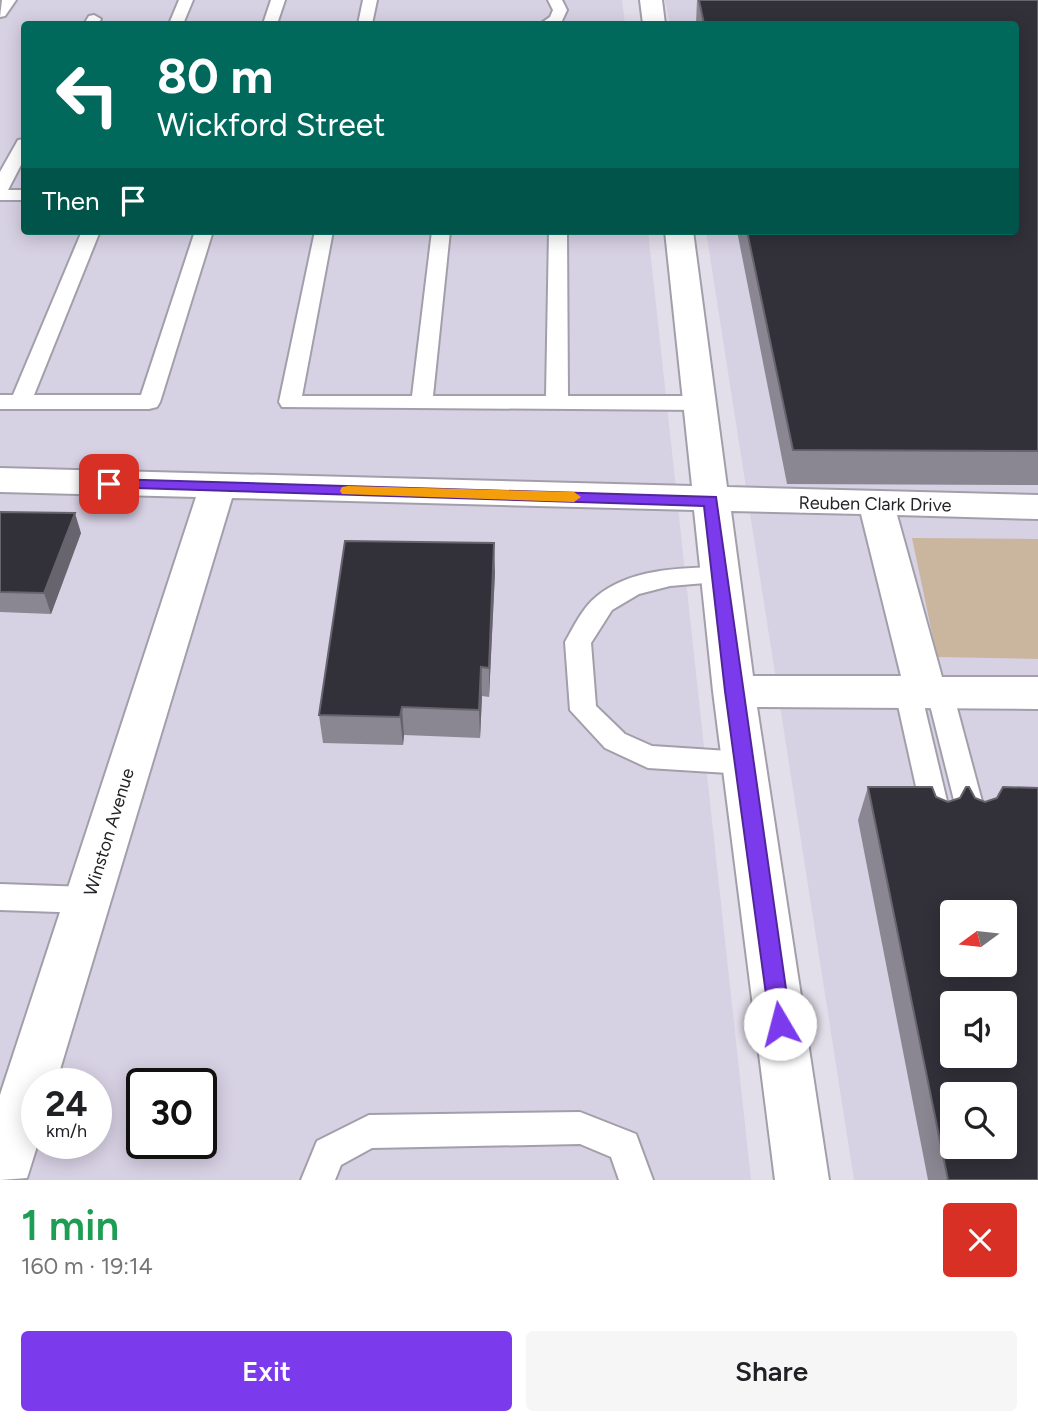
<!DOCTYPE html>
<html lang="en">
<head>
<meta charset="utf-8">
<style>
	:root { --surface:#fff; --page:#f6f6f6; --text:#202124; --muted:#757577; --accent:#7c3aed }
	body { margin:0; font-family:Figtree,sans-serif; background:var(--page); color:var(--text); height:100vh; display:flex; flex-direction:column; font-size:26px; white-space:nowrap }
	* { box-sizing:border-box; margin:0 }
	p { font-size:23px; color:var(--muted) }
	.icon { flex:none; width:38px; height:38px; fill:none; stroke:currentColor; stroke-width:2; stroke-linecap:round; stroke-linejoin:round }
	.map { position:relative; height:1180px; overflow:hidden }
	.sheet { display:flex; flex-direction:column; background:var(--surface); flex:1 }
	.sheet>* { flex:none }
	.guide { position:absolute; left:21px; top:21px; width:998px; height:214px; border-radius:7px; box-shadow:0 4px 18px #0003; background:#00695c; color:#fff; overflow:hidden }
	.needle { width:46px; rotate:255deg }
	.controls { position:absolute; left:940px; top:900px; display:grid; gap:14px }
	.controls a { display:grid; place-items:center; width:77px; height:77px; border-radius:7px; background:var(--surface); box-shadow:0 4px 18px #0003; font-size:35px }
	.speed { position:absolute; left:21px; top:1068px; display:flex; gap:14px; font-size:35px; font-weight:700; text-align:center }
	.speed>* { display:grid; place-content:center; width:91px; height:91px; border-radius:50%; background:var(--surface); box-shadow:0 4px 18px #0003; line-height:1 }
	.speed small { font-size:18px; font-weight:400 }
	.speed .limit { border:4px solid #111; border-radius:10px; background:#fff; color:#111 }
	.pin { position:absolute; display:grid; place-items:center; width:60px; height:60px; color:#fff; margin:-30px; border-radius:14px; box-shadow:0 4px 10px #0006 }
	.me { position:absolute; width:77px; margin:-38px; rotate:352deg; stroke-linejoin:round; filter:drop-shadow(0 0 5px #0008) }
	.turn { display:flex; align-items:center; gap:24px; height:147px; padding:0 21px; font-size:32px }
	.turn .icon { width:91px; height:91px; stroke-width:2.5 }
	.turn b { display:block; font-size:49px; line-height:60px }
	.then { display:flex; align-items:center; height:66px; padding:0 21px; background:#0003; gap:14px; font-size:26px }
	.round { display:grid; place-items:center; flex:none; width:74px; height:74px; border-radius:7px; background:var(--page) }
	.overview { display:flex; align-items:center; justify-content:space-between; height:119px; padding:0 21px }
	h1 { font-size:42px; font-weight:600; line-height:52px; color:#1e9e55 }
	.button { display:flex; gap:14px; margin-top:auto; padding:14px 21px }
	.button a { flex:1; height:80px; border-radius:7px; background:var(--accent); color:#fff; font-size:28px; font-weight:600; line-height:80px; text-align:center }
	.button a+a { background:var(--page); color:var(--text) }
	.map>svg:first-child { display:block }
	.built { fill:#d7d1e4; fill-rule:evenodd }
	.green { fill:#cab69f }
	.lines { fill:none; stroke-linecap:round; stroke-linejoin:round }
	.lane-casing { stroke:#a29faa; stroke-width:4 }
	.street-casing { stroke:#a29faa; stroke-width:4 }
	.lane { fill:#fff; fill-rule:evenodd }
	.street { fill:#fff; fill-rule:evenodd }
	.wall { fill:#8a8792 }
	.shaded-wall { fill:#67646e }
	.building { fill:#323039; stroke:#67646e; stroke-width:2; fill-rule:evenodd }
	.route { fill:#7c3aed; stroke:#51269a; stroke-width:2 }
	.slow { fill:#f59e0b }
	.labels { text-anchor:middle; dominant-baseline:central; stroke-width:7; stroke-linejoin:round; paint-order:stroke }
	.street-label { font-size:18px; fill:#242327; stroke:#fff }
</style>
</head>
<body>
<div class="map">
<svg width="1038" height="1180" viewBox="0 0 1038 1180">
	<rect width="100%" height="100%" fill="#e2deea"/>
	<!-- built -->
	<g class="built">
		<path d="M 0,0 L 622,0 L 625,24 L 24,24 L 24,231 L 648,231 L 751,1180 L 0,1180 ZM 37,1083 L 96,1083 L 96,1143 L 37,1143 ZM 142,1083 L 201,1083 L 201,1143 L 142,1143 Z"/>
		<path d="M 665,0 L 1038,0 L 1038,1180 L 854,1180 L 706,231 L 1015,231 L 1015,24 L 670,24 ZM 952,912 L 1004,912 L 1004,964 L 952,964 ZM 952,1003 L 1004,1003 L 1004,1055 L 952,1055 ZM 952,1094 L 1004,1094 L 1004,1146 L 952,1146 Z"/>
	</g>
	<!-- green -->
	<path class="green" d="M 912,538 L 1038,539 L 1038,659 L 937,657 Z"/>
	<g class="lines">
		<defs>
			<g id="lane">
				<path d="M 2,0 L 16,0 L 5,16 L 0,17 Z"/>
				<path d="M 179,0 L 193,0 L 183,24 L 169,24 Z"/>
				<path d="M 271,0 L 285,0 L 277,24 L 263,24 Z"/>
				<path d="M 363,0 L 377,0 L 372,24 L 358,24 Z"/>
				<path d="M 548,0 L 562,0 L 567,10 L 561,23 L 540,24 L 550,17 L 553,10 Z"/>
				<path d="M 94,15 L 101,19 L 98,24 L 84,24 L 89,16 Z"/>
				<path d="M 24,139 L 24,159 L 8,190 L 24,190 L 24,200 L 0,200 L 0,172 L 18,140 Z"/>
				<path d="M 82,231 L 100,231 L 34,395 L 141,395 L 195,231 L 213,231 L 160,402 L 157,407 L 149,409 L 0,409 L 0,395 L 13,395 Z"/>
				<path d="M 315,231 L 333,231 L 302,396 L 412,396 L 432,231 L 450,231 L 433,396 L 546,396 L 549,231 L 567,231 L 568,396 L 700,396 L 708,398 L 711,403 L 708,408 L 700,410 L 282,407 L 279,402 Z"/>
				<path d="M 720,567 L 729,569 L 732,575 L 729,581 L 670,586 L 639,594 L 612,610 L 591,643 L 596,706 L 625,734 L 652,746 L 744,752 L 754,755 L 758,763 L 754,771 L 744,774 L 648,768 L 605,748 L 570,710 L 565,642 C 573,628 583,607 596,597 C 629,569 678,568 720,567 Z"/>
				<path d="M 908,682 L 917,685 L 921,692 L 951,818 L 947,826 L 937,830 L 927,826 L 923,818 L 895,692 L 899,685 Z"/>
				<path d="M 940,683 L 949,686 L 953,693 L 987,820 L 983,828 L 973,832 L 963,828 L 959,820 L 927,693 L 931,686 Z"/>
				<path d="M 0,884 L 87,887 L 98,891 L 102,900 L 98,909 L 87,913 L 0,910 Z"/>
				<path d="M 580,1112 L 636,1134 L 653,1180 L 619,1180 L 611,1157 L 580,1144 L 372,1148 L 341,1165 L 335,1180 L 301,1180 L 317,1141 L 369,1115 Z"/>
			</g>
			<g id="street">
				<path d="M 640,0 L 662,0 L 665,24 L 643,24 Z"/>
				<path d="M 665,231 L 693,231 L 727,487 L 1038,495 L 1038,519 L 897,515 L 942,677 L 1038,677 L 1038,709 L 757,707 L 829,1180 L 775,1180 L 713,691 L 694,510 L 232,498 L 56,1083 L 37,1083 L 38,1143 L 27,1178 L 0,1180 L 0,1095 L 196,497 L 0,492 L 0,468 L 692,486 ZM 731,511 L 861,514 L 901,676 L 753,676 Z"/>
			</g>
		</defs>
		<!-- lane casing -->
		<use href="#lane" class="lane-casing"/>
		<!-- street casing -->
		<use href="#street" class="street-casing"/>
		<!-- lane -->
		<use href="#lane" class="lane"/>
		<!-- street -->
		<use href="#street" class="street"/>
	</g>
	<!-- wall -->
	<g class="wall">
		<path d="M 697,0 L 1038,0 L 1038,485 L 787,484 L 737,231 L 1015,231 L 1015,24 L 696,24 Z"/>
		<path d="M 0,512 L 81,533 L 51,614 L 0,612 Z"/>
		<path d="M 495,572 L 489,697 L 482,696 L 480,738 L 404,735 L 403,745 L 323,743 L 319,715 Z"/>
		<path d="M 868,787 L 936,797 L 948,802 L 975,798 L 985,802 L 1038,1180 L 928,1180 L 858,820 Z"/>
	</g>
	<!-- shaded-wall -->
	<g class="shaded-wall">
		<path d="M 75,513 L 81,533 L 51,614 L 44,593 Z"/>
		<path d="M 494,543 L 495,572 L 489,697 L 489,668 Z"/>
		<path d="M 481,667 L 482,696 L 480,738 L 479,710 Z"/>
		<path d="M 402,707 L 404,735 L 403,745 L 400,717 Z"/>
	</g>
	<!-- building -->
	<g class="building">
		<path d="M 699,0 L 1038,0 L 1038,451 L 793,450 L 747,231 L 1015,231 L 1015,24 L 704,24 Z"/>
		<path d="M 0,512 L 75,513 L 44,593 L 0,592 Z"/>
		<path d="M 345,541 L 494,543 L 489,668 L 481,667 L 479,710 L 402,707 L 400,717 L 319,715 Z"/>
		<path d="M 868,787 L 932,787 L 936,797 L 948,802 L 960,798 L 966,787 L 969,787 L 975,798 L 985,802 L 997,798 L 1003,787 L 1038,788 L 1038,1180 L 948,1180 ZM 952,912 L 1004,912 L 1004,964 L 952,964 ZM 952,1003 L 1004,1003 L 1004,1055 L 952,1055 ZM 952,1094 L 1004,1094 L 1004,1146 L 952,1146 Z"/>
	</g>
	<!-- route -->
	<path class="route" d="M 109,479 L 716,497 L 791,1024 L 788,1030 L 780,1033 L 773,1030 L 770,1024 L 725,691 L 704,506 L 103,487 L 101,484 L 103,480 Z"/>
	<!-- slow -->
	<path class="slow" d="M 348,486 L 574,492 L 581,497 L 574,502 L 342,494 L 340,491 L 342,487 Z"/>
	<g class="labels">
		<!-- street labels -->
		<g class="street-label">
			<text transform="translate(875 504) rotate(1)">Reuben Clark Drive</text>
			<text transform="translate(109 832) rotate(-73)">Winston Avenue</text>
		</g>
	</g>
</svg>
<div class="controls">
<a><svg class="needle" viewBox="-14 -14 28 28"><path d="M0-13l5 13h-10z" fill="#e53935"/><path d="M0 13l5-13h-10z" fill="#757577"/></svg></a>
<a><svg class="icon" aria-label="sound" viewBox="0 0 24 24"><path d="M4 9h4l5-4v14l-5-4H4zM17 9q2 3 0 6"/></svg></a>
<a><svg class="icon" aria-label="search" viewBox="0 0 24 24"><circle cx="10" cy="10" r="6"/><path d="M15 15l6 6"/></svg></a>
</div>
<div class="speed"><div>24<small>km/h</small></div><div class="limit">30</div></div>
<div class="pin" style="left:109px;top:484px;background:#d93025"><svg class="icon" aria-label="arrive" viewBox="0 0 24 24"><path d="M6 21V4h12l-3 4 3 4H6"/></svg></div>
<svg class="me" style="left:780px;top:1024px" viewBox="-20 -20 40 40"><circle r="19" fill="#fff"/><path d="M0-13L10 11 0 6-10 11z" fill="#7c3aed"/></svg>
<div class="guide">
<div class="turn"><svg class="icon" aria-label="left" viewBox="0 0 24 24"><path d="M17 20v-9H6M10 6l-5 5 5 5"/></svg><div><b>80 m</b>Wickford Street</div></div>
<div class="then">Then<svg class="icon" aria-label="arrive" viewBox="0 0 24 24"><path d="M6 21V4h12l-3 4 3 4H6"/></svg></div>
</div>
</div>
<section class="sheet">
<div class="overview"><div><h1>1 min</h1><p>160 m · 19:14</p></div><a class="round" style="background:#d93025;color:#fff"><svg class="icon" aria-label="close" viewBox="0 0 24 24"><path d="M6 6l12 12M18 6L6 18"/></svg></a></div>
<div class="button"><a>Exit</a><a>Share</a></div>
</section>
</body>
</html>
